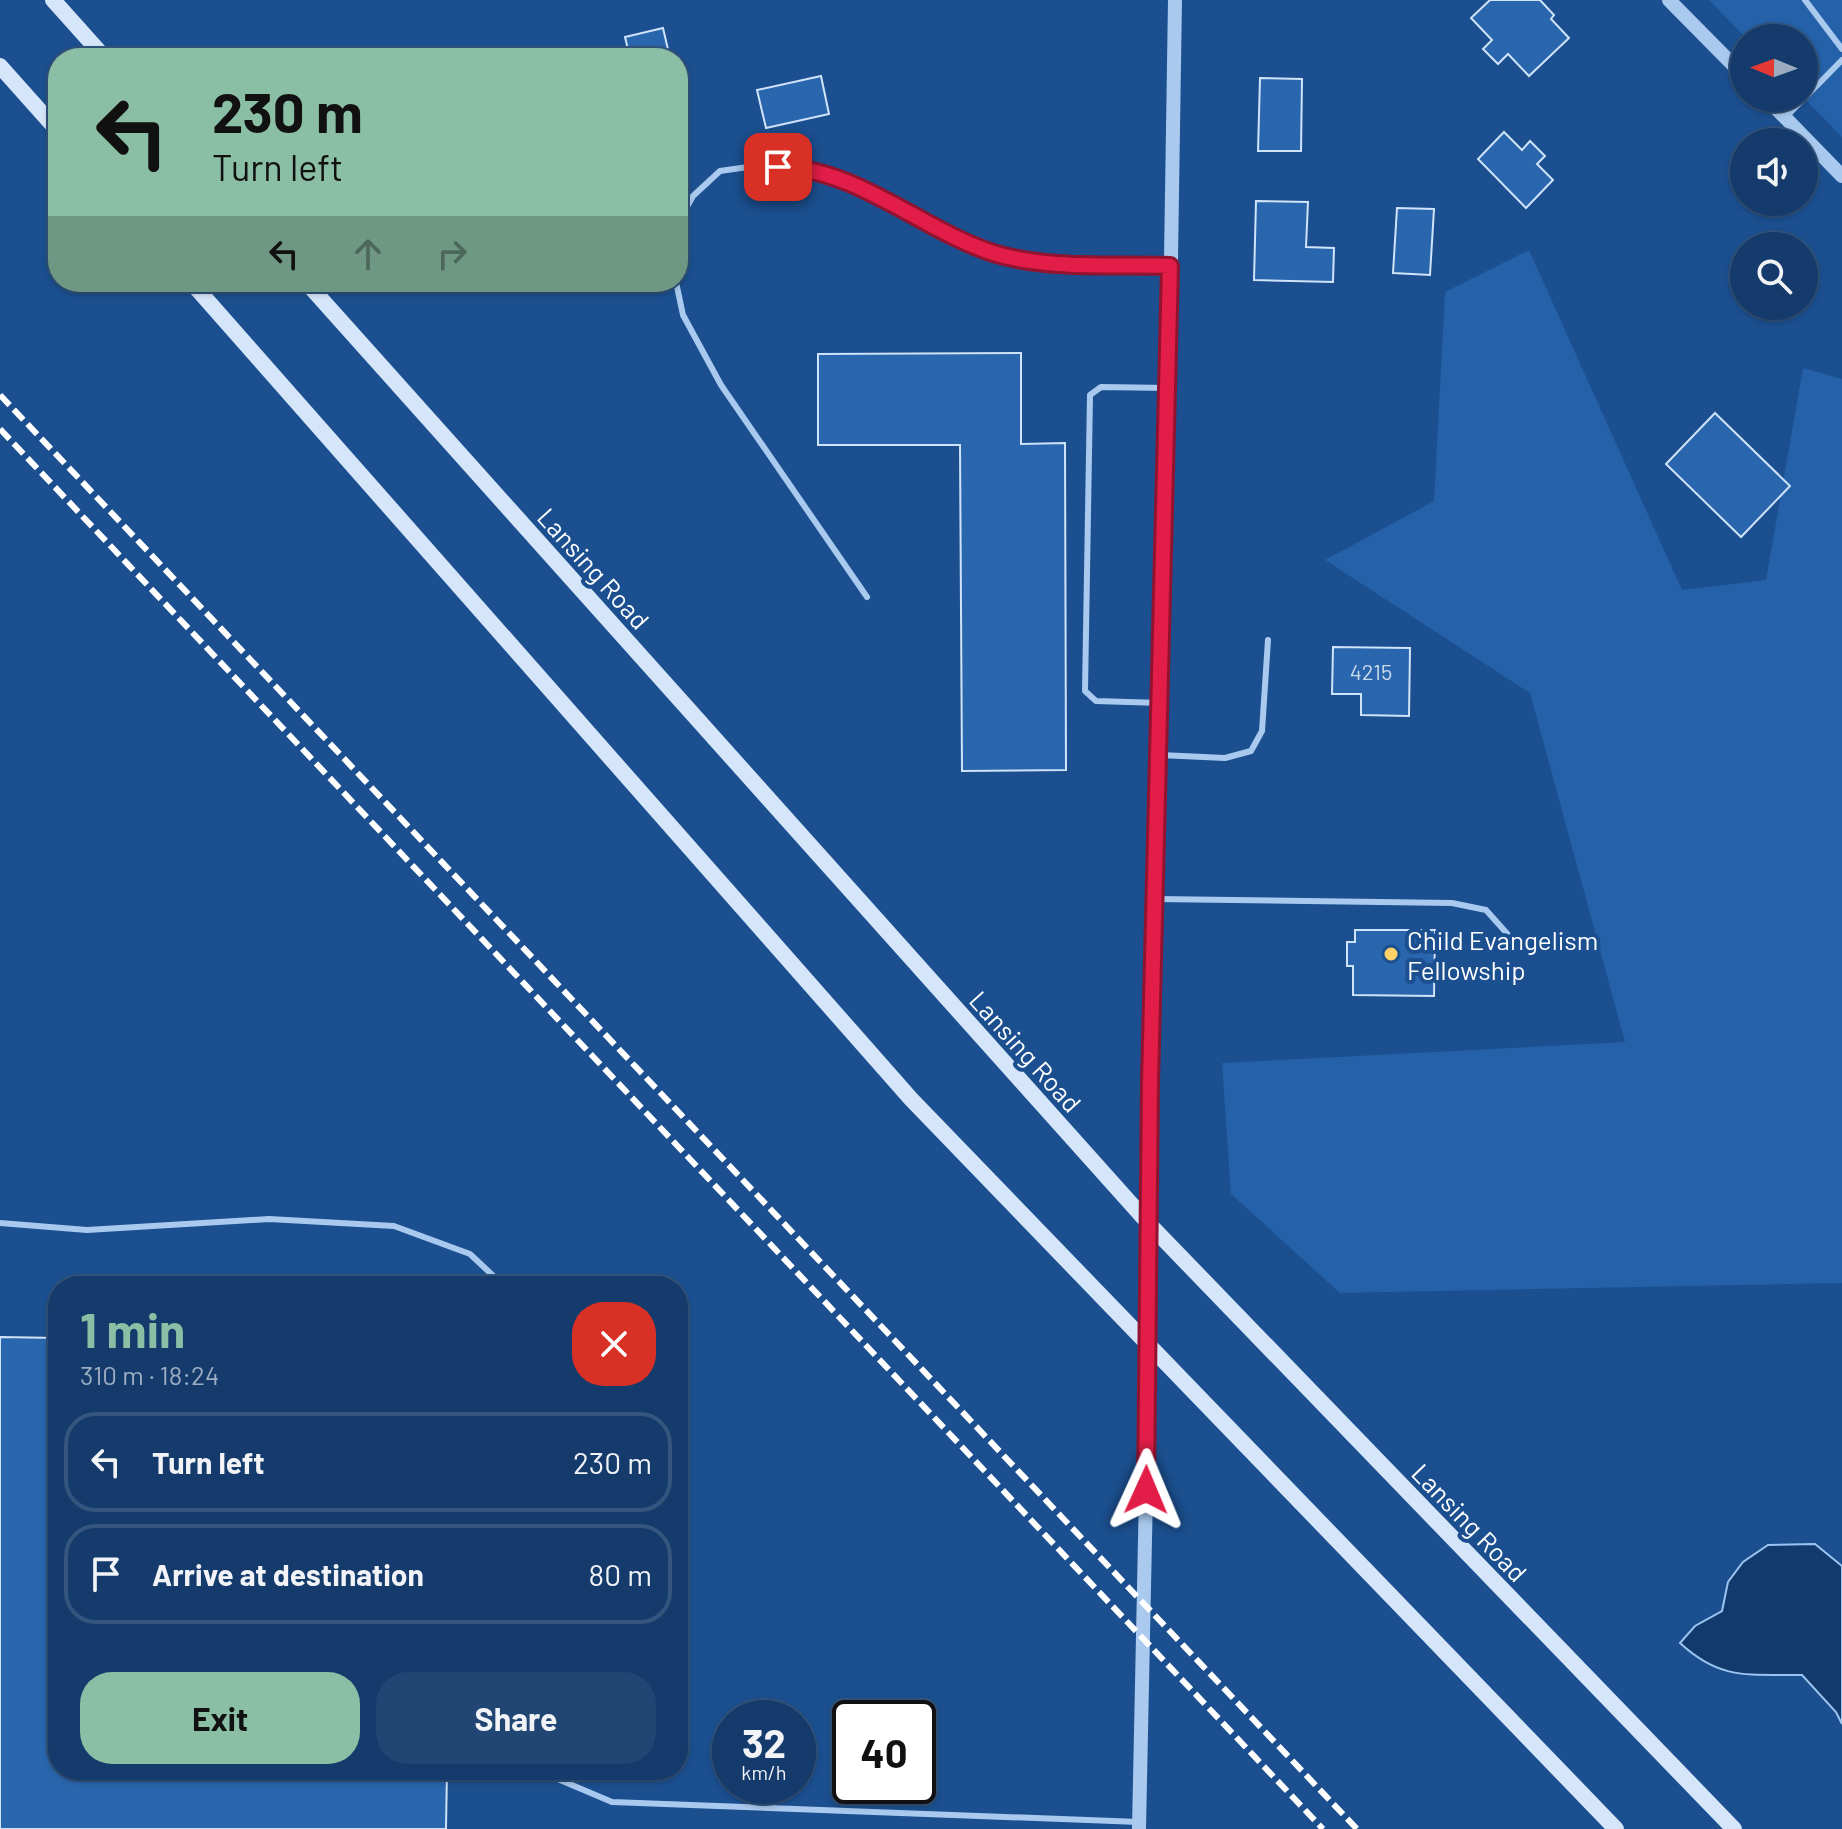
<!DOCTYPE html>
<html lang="en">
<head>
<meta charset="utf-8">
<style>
	:root { --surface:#143b6b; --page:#214673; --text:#f1f3f6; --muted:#9dadc1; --line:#33557e; --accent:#8abfa5 }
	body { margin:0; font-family:Barlow,sans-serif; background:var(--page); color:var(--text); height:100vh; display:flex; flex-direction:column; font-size:30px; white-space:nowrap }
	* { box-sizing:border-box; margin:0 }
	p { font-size:26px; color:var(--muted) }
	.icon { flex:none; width:44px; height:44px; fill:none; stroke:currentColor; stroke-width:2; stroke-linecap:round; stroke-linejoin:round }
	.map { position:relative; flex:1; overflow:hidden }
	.drawer { position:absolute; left:48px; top:1276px; width:640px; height:504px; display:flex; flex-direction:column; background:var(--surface); border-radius:32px; box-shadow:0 2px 6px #0004,0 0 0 2px var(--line) }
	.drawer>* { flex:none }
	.top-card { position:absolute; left:48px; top:48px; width:640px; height:244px; border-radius:32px; box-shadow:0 2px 6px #0004,0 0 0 2px var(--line); background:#8abfa5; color:#111; overflow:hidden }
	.needle { width:52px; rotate:271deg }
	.controls { position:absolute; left:1730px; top:24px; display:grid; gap:16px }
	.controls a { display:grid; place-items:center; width:88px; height:88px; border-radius:50%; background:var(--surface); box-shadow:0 2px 6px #0004,0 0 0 2px var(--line); font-size:40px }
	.speed { position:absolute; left:712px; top:1700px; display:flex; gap:16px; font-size:40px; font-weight:700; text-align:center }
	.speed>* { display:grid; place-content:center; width:104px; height:104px; border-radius:50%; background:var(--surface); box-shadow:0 2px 6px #0004,0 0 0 2px var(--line); line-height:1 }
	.speed small { font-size:20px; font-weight:400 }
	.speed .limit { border:4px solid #111; border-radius:12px; background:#fff; color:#111 }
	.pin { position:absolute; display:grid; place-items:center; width:68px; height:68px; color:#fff; margin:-34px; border-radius:16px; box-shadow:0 4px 12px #0006 }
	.me { position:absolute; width:88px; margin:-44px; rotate:1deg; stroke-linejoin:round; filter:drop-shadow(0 0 6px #0008) }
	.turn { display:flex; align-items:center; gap:28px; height:168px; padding:0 32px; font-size:36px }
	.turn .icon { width:104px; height:104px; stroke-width:2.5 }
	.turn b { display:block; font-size:56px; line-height:68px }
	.lanes { display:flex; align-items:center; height:76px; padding:0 32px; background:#0003; justify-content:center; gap:40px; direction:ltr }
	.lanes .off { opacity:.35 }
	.round { display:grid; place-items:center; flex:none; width:84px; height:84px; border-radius:32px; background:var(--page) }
	.head { display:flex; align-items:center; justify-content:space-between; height:136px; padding:0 32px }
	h1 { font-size:48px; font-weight:700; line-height:60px; color:var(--accent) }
	.cta { display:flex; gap:16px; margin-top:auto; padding:16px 32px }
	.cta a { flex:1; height:92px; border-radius:32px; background:var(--accent); color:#111; font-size:32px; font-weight:700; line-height:92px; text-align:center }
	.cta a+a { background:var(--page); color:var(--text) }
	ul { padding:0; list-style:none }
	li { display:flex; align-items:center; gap:24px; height:100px; margin:0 16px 12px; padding:0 16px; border:4px solid var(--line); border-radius:32px }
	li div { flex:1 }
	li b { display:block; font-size:30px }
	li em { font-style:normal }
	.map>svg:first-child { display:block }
	.green { fill:#2461a8 }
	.water { fill:#123a6d; stroke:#9cc4f0; stroke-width:2 }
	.building { fill:#2a66ad; stroke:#cfe3fa; stroke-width:2 }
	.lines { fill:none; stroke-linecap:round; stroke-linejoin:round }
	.service { stroke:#a9c9ee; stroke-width:6 }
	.tertiary { stroke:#a9c9ee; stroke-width:14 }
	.secondary { stroke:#d6e6fa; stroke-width:16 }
	.rail { stroke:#fff; stroke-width:6; stroke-dasharray:14 6; stroke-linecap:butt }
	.route-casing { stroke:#92132f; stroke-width:20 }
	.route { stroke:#e11d48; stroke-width:14 }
	.poi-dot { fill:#ffd166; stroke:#1b4f8f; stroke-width:3 }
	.labels { text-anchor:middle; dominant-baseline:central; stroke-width:8; stroke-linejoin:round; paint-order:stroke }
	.number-label { font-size:22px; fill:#cad9ea }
	.street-label { font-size:26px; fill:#fff; stroke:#1b4f8f }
	.poi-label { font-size:26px; fill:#fff; stroke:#1b4f8f; text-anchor:start }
</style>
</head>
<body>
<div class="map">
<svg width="1842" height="1829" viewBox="0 0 1842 1829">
	<rect width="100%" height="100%" fill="#1b4f8f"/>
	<!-- green -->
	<g class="green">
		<path d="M 1709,0 L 1842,0 L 1842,137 L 1804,98 L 1804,38 L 1746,38 Z"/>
		<path d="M 1529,250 L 1682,590 L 1766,580 L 1803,368 L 1842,379 L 1842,1283 L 1340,1293 L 1231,1194 L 1222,1063 L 1625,1042 L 1530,693 L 1325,560 L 1434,501 L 1445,292 Z"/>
	</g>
	<!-- water -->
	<path class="water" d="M 1815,1544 L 1842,1566 L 1842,1724 L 1836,1712 L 1802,1675 C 1749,1674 1721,1681 1680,1643 L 1695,1626 L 1722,1611 L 1728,1582 L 1743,1562 L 1768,1545 Z"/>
	<!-- building -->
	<g class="building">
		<path d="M 1490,0 L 1540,0 L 1554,15 L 1551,19 L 1569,38 L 1529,76 L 1508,54 L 1498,64 L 1483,49 L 1492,40 L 1471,18 Z"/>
		<path d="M 663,28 L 670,58 L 630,58 L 625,37 Z"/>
		<path d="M 821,76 L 829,114 L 766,128 L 757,90 Z"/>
		<path d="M 1260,78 L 1302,79 L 1301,151 L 1258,151 Z"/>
		<path d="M 1504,132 L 1522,150 L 1530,141 L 1545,156 L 1537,164 L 1553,180 L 1526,208 L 1478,159 Z"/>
		<path d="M 1256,201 L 1308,202 L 1306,247 L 1334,248 L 1333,282 L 1254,280 Z"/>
		<path d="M 1397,208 L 1434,209 L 1430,275 L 1393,273 Z"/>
		<path d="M 1021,353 L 1021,444 L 1065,443 L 1066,770 L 962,771 L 960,445 L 818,445 L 818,354 Z"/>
		<path d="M 1715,413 L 1790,486 L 1741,537 L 1666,464 Z"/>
		<path d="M 1333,647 L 1410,648 L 1409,716 L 1361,715 L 1361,694 L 1332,694 Z"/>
		<path d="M 1355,930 L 1435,930 L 1434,996 L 1353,995 L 1353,966 L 1347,966 L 1347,942 L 1355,942 Z"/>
		<path d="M 0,1337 L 58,1338 L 58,1770 L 447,1770 L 446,1829 L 0,1829 Z"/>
	</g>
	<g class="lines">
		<!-- service -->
		<g class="service">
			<path d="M 1805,0 L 1842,49"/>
			<path d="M 1786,117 L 1842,60"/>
			<path d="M 678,223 L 693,196 L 720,171 L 755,166 L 801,167 L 848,182 L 921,221 L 994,253 L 1049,263 L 1170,266"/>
			<path d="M 676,282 L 683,315 L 721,385 L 867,597"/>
			<path d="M 1161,703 L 1096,701 L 1085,691 L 1090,395 L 1101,387 L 1168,388"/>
			<path d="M 1160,755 L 1225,758 L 1251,751 L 1262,731 L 1268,640"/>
			<path d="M 1156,899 L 1452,903 L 1486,910 L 1511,938"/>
			<path d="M 0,1223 L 87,1230 L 269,1219 L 394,1226 L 470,1254 L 504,1286"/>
			<path d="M 546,1770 L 553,1777 L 612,1802 L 1139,1822"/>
		</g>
		<!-- tertiary -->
		<g class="tertiary">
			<path d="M 1669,0 L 1744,76"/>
			<path d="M 1766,98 L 1842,176"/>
			<path d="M 1139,1829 L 1149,1346 L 1150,1082 L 1169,388 L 1175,0"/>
		</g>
		<!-- secondary -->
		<g class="secondary">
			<path d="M 53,0 L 105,58"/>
			<path d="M 0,66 L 58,131"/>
			<path d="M 191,282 L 911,1099 L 1616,1829"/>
			<path d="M 306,282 L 1150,1225 L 1734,1829"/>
		</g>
		<!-- rail -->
		<g class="rail">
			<path d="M 0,395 L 1357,1829"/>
			<path d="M 0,429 L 1323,1829"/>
		</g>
	</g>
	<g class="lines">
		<defs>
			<path id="route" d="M 778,167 C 857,168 920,229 993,253 C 1048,270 1113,264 1170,266 L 1150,1082 L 1146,1490"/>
		</defs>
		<!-- route casing -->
		<use href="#route" class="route-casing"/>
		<!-- route -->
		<use href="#route" class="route"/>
	</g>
	<!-- markers -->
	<circle class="poi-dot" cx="1391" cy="954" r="8"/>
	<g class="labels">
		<!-- number labels -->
		<g class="number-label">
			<text x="1371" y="671">4215</text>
		</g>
		<!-- street labels -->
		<g class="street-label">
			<text transform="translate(594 568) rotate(48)">Lansing Road</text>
			<text transform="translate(1026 1051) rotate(48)">Lansing Road</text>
			<text transform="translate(1470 1522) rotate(46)">Lansing Road</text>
		</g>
		<!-- poi labels -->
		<g class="poi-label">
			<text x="1407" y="939">Child Evangelism<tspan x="1407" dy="30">Fellowship</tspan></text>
		</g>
	</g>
</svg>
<div class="controls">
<a><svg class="needle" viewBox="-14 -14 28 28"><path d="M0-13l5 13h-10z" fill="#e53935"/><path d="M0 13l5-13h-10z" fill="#9dadc1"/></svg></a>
<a><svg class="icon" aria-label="sound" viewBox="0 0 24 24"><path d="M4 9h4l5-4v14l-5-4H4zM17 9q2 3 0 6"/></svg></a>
<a><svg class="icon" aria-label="search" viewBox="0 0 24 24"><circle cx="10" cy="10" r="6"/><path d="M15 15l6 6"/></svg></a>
</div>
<div class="speed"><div>32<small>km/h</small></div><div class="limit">40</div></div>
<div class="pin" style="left:778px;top:167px;background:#d93025"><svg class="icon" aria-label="arrive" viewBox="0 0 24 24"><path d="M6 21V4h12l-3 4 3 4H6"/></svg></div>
<svg class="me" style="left:1146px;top:1490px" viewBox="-20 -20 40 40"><path d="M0-17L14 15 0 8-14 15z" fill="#e11d48" stroke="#fff" stroke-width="4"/></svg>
<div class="top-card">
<div class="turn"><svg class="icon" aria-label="left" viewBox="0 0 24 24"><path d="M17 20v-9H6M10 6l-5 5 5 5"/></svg><div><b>230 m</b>Turn left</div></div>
<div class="lanes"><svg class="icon" aria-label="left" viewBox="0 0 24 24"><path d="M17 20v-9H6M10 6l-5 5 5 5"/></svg><svg class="icon off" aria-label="ahead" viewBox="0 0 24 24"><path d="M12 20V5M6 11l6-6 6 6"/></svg><svg class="icon off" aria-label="right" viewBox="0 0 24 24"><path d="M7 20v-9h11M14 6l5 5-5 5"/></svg></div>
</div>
<section class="drawer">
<div class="head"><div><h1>1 min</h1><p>310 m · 18:24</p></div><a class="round" style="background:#d93025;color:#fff"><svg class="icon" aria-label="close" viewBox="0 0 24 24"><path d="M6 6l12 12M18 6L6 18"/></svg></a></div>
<ul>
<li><svg class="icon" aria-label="left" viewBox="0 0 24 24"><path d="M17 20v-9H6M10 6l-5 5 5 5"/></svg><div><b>Turn left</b></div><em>230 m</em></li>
<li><svg class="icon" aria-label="arrive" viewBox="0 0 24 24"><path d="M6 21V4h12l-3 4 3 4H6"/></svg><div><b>Arrive at destination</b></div><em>80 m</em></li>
</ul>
<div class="cta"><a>Exit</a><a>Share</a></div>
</section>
</div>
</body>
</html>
